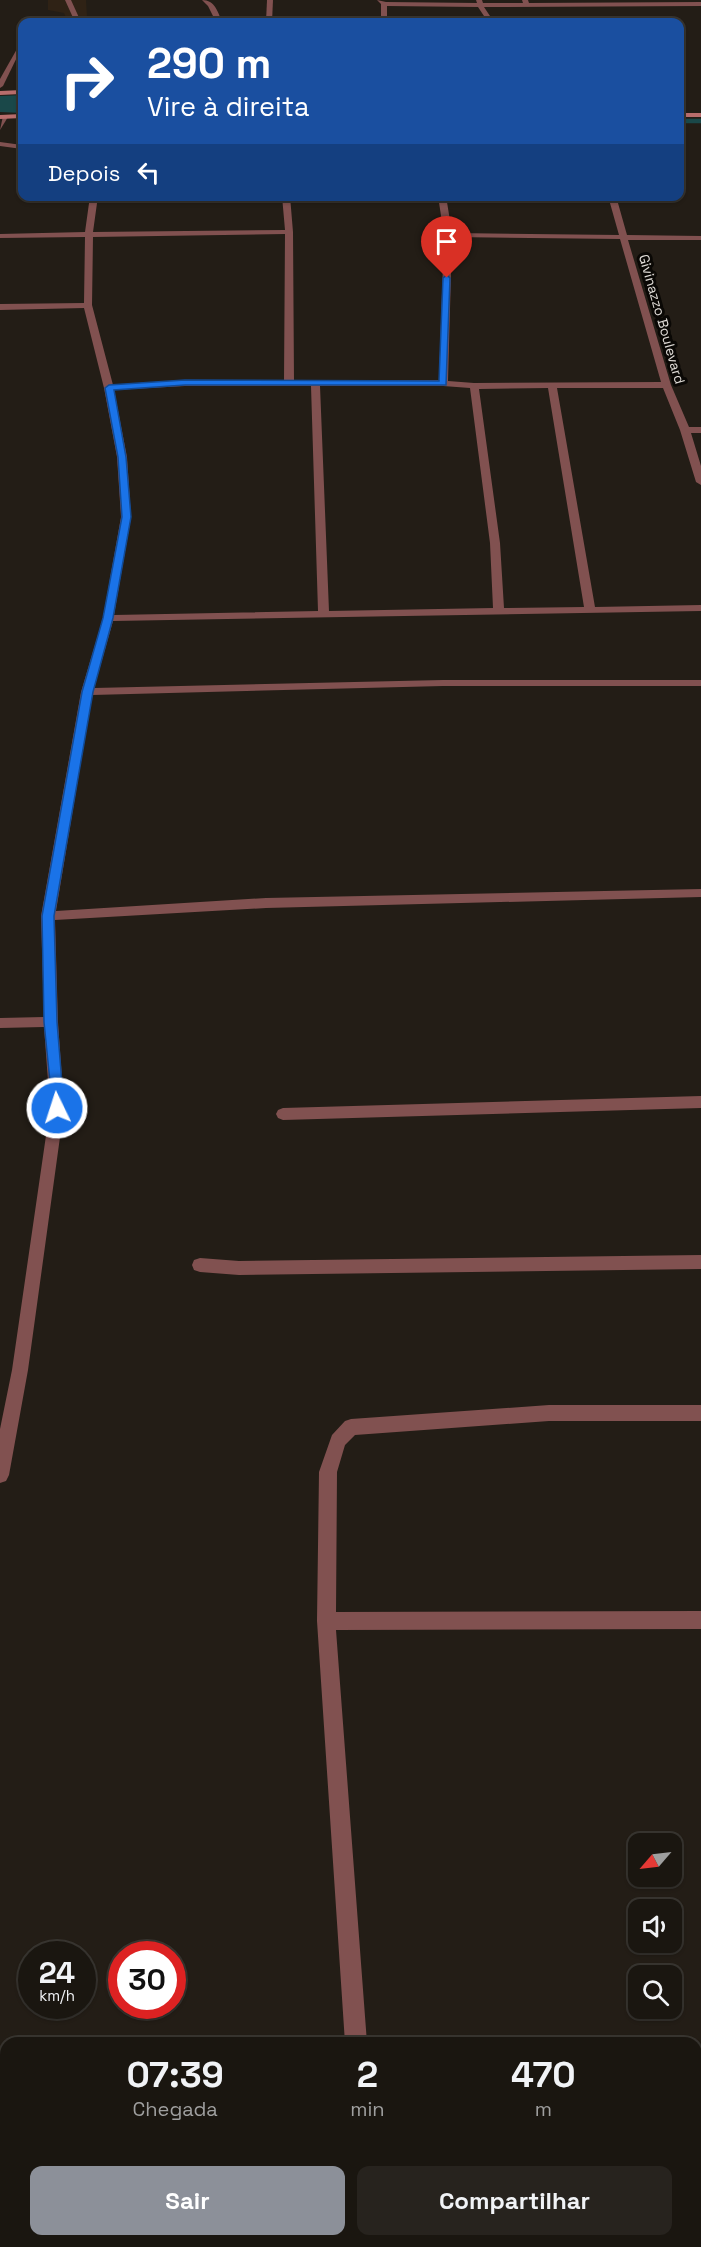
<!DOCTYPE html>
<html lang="pt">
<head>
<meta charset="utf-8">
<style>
	:root { --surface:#1a1610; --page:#27231e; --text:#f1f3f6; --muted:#9f9f9f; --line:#383530; --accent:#8c9099 }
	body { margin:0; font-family:"Space Grotesk",sans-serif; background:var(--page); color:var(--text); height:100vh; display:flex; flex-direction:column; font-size:22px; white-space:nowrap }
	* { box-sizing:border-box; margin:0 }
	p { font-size:20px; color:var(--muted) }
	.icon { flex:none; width:33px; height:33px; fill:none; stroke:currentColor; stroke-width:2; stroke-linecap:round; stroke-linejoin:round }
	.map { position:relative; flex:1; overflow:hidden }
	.panel { position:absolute; left:0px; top:2037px; width:702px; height:210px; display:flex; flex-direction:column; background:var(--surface); border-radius:18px 18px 0 0; box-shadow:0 2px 4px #0004,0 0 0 2px var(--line) }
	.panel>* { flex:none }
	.top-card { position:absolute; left:18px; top:18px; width:666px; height:183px; border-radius:12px; box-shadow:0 2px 4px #0004,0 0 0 2px var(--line); background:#1a4fa0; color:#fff; overflow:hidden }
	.needle { width:39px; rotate:242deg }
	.buttons { position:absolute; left:628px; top:1833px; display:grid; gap:12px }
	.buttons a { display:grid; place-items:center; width:54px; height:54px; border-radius:12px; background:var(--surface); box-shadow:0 2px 4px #0004,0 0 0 2px var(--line); font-size:30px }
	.speed { position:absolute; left:18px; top:1941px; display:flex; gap:12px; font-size:30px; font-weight:700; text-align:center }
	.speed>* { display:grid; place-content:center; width:78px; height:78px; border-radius:50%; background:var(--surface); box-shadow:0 2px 4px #0004,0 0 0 2px var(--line); line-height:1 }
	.speed small { font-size:15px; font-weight:400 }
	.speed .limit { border:9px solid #d22; background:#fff; color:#111 }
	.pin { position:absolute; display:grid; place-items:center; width:51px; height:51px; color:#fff; margin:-62px -26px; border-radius:50% 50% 50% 0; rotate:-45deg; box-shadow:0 0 6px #0007 }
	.pin .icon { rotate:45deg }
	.me { position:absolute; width:66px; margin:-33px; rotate:356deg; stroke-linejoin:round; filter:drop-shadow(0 0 4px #0008) }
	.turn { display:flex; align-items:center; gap:21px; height:126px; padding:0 30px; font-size:27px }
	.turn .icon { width:78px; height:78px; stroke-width:2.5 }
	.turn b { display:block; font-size:42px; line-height:51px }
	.then { display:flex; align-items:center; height:57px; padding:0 30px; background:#0003; gap:12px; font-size:22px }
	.eta { display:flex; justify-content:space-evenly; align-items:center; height:102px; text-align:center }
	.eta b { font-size:36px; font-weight:700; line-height:42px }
	.button { display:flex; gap:12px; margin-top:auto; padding:12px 30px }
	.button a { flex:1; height:69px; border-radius:12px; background:var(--accent); color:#fff; font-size:24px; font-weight:700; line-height:69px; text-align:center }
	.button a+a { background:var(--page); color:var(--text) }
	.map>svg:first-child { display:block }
	.commercial { fill:#2f2215 }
	.water { fill:#1a4849 }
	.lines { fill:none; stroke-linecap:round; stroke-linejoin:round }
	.stream { stroke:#1a4849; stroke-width:4.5 }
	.street { fill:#815150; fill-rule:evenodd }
	.secondary { fill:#b96d6c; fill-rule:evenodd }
	.route { fill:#1a73e8; stroke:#114b97; stroke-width:1.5 }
	.labels { text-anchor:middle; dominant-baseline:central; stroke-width:6; stroke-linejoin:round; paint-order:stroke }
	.far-street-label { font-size:14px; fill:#e1ddd8; stroke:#0a0805 }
</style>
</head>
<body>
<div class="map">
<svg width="701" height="2247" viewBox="0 0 701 2247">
	<rect width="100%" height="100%" fill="#231d16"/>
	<!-- commercial -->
	<path class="commercial" d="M 48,0 L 86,0 L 87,17 L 99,22 L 68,22 L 64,13 L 48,10 Z"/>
	<!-- water -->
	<path class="water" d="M 22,95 L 22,113 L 0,112 L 0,96 Z"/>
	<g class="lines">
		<!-- stream -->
		<path class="stream" d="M 680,121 L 701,121"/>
		<!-- street -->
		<g class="street">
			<path d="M 65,0 L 71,0 L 81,22 L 75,22 Z"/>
			<path d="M 202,0 C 215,0 218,12 222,22 L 216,22 L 208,6 Z"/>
			<path d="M 267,0 L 273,0 L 272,22 L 266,22 Z"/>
			<path d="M 377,0 L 386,2 L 477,3 L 476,0 L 482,0 L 483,3 L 523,3 L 522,0 L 528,0 L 529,3 L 701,2 L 701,6 L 484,7 L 494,22 L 488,22 L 478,7 L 387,6 L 387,22 L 381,22 L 381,4 Z"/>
			<path d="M 22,40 L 22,47 L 3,86 L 0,88 L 0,79 Z"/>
			<path d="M 3,116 L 8,117 L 0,130 Z"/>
			<path d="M 0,142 L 22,145 L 22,149 L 0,146 Z"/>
			<path d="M 90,196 L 98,196 L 93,232 L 285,230 L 282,196 L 290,196 L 293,232 L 294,380 L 439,380 L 444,235 L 438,196 L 446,196 L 452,233 L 619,235 L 608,196 L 616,196 L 627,235 L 701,236 L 701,240 L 628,240 L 671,385 L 689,427 L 701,427 L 701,433 L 691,433 L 701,466 L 701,485 L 696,482 L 680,430 L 663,388 L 557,388 L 595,607 L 701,605 L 701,611 L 113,621 L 94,688 L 443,680 L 701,680 L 701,686 L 443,686 L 92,695 L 56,911 L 266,898 L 701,889 L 701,897 L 266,908 L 55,920 L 58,1022 L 64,1108 L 28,1370 L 9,1475 L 6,1481 L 0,1483 L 0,1429 L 12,1370 L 50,1108 L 44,1027 L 0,1028 L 0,1018 L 44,1017 L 41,916 L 81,692 L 103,618 L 121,517 L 117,457 L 104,388 L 84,308 L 0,310 L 0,304 L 84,303 L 85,237 L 0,238 L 0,234 L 85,232 ZM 285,234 L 284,380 L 185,380 L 113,385 L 92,305 L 93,237 ZM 452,237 L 620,239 L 661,382 L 474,383 L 448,381 ZM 185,386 L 311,386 L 318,611 L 114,615 L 131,517 L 127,457 L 114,390 ZM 320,386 L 443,386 L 470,388 L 490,543 L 493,608 L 329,611 ZM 548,388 L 584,607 L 504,608 L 500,543 L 479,389 Z"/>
			<path d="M 701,1096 L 701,1108 L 283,1120 L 278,1118 L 276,1114 L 278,1110 L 283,1108 Z"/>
			<path d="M 701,1255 L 701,1269 L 239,1275 L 200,1272 L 194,1270 L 192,1265 L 194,1260 L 200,1258 L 239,1261 Z"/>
			<path d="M 549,1405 L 701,1405 L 701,1421 L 549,1421 L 355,1435 L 345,1445 L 337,1472 L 336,1612 L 701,1611 L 701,1629 L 336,1630 L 367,2043 L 345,2043 L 317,1621 L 319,1472 L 332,1435 L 345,1421 L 351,1419 Z"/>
			<path d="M 224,2241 L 248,2241 L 247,2247 L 223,2247 Z"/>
		</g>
		<!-- secondary -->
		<g class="secondary">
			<path d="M 22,90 L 22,94 L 0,95 L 0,91 Z"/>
			<rect x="680" y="113" width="21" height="4"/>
			<path d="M 22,114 L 22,118 L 0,119 L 0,115 Z"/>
			<rect x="696" y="2132" width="5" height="24"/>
			<rect x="0" y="2146" width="6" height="24"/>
		</g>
	</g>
	<!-- route -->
	<path class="route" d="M 447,275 L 450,278 L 446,385 L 185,385 L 114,390 L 126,457 L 131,517 L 113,618 L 93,692 L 54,916 L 57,1022 L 64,1108 L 62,1112 L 53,1112 L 44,1022 L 42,916 L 82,692 L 103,618 L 122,517 L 118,457 L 105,388 L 109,385 L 185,380 L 439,381 L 443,278 Z"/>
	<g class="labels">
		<!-- far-street labels -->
		<g class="far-street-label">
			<text transform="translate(662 319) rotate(74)">Givinazzo Boulevard</text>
		</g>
	</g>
</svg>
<div class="buttons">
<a><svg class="needle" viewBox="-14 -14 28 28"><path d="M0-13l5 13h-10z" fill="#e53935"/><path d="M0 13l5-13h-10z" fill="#9f9f9f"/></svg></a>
<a><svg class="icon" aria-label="sound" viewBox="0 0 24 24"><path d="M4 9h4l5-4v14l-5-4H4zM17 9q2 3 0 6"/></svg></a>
<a><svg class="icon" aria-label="search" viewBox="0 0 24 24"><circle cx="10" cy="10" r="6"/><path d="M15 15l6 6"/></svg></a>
</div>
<div class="speed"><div>24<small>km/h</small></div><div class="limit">30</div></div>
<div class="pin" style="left:447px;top:278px;background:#d93025"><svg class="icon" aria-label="arrive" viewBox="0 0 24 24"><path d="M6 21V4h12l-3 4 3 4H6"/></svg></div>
<svg class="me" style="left:57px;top:1108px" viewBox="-20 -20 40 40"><circle r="17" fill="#1a73e8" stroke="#fff" stroke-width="3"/><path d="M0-11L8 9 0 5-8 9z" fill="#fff"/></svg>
<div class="top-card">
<div class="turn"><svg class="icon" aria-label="right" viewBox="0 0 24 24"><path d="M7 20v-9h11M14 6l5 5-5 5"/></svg><div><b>290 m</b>Vire à direita</div></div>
<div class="then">Depois<svg class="icon" aria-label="left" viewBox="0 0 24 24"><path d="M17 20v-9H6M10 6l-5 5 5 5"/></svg></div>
</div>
<section class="panel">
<div class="eta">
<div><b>07:39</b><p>Chegada</p></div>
<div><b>2</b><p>min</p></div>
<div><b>470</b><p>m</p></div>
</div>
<div class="button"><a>Sair</a><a>Compartilhar</a></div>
</section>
</div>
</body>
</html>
